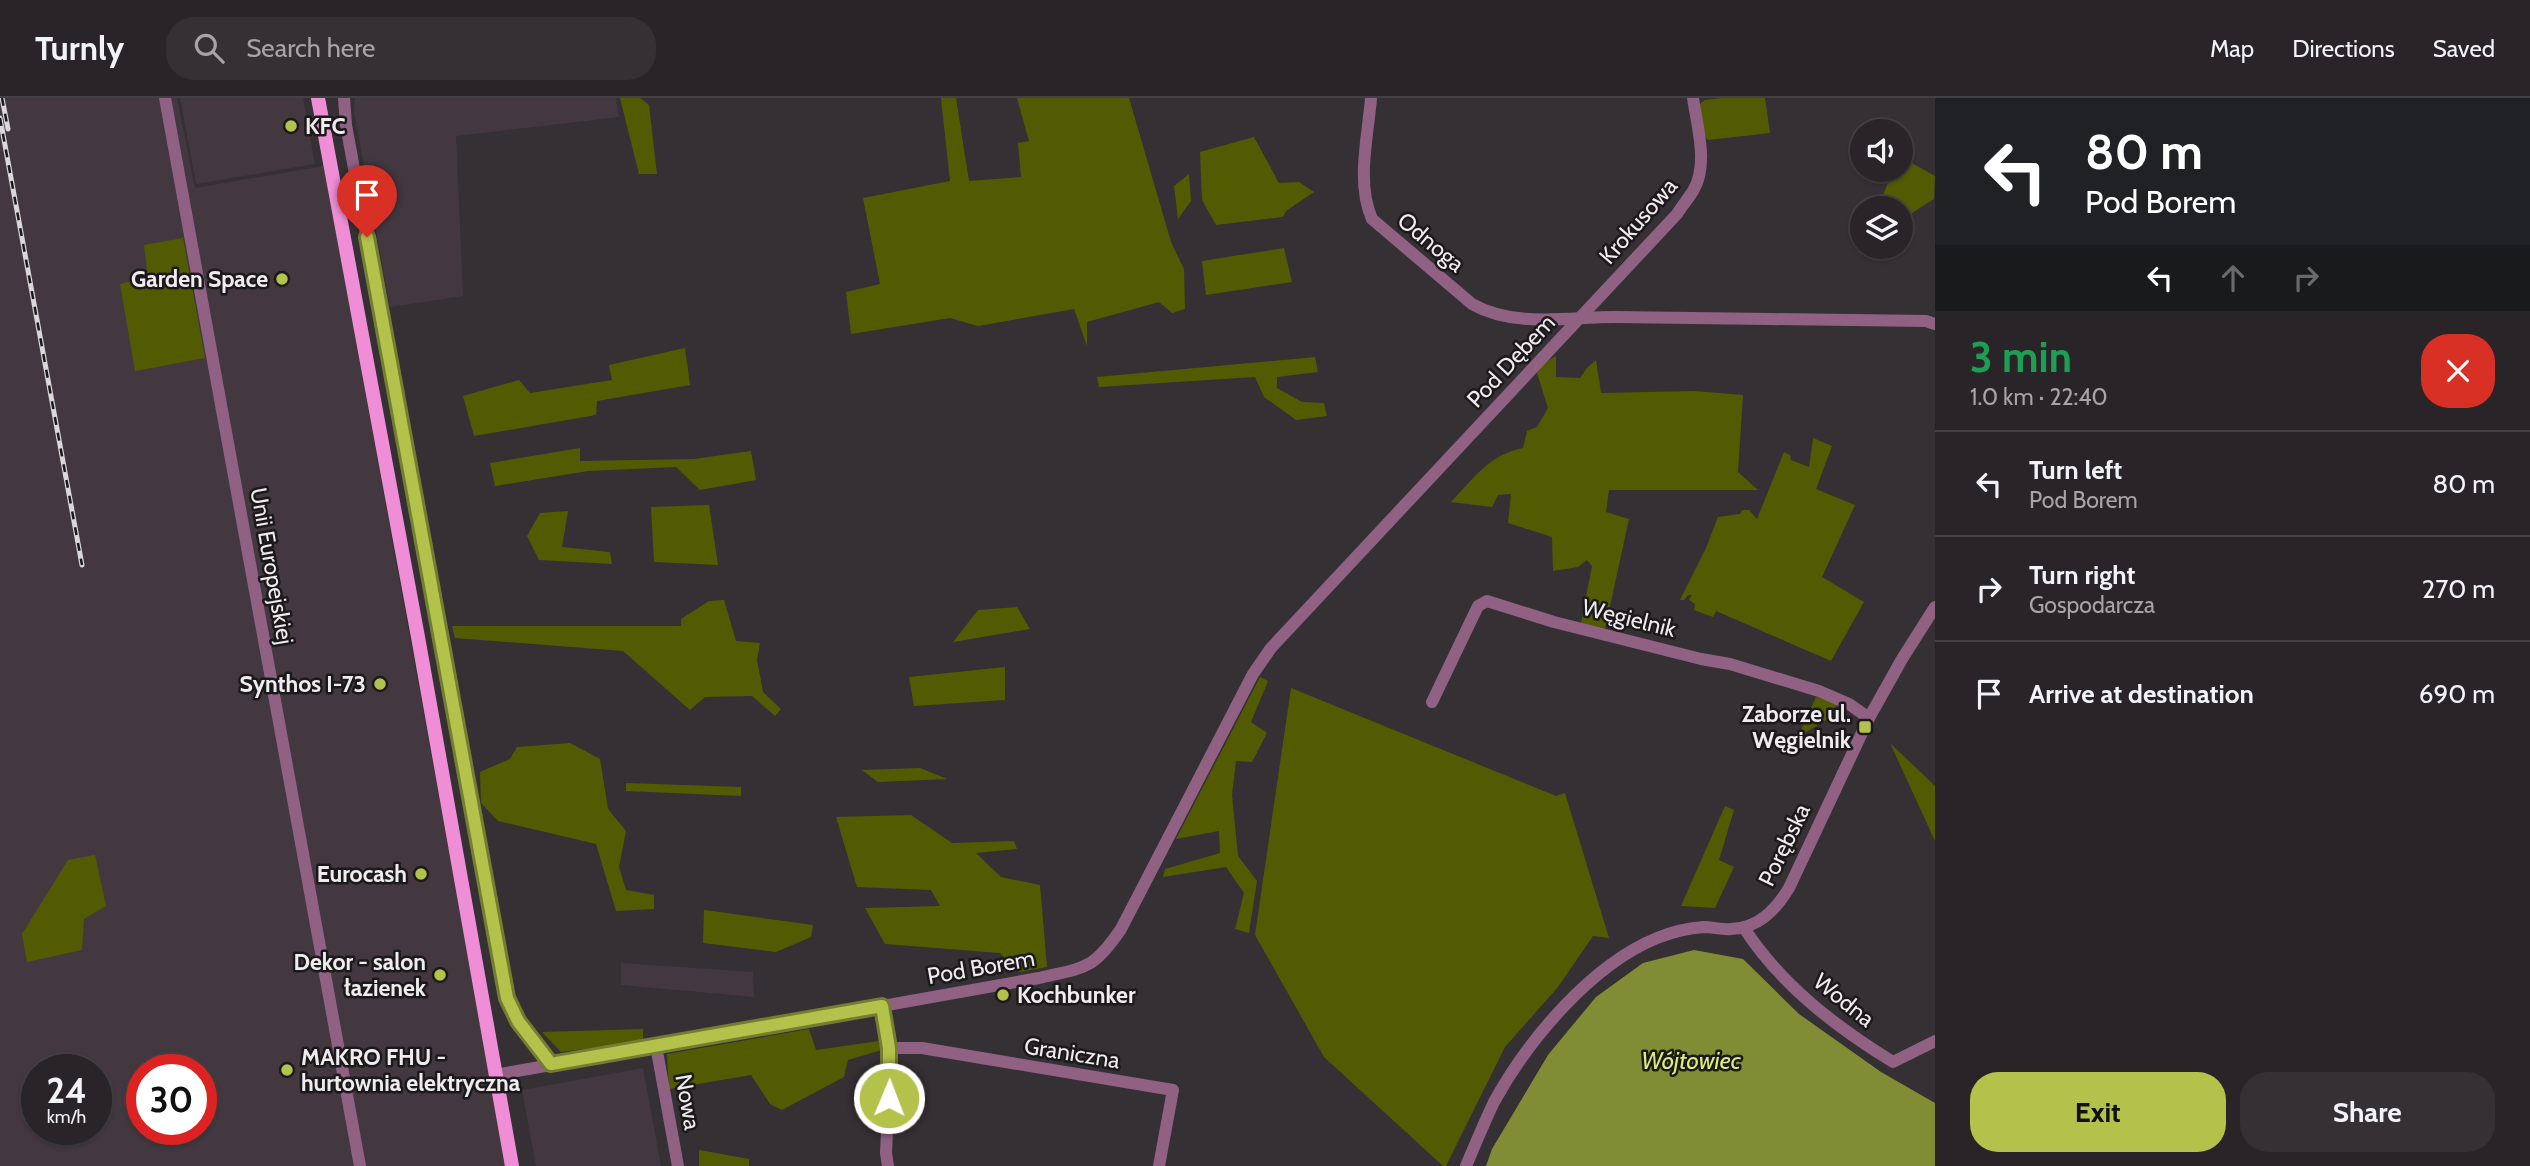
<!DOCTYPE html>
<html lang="en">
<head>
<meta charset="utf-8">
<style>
	:root { --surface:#282427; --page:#343033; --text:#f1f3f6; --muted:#a5a4a7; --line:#444144; --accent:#b3c24b }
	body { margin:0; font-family:Cabin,sans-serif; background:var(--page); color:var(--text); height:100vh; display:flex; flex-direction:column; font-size:26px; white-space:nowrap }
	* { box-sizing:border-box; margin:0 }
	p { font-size:23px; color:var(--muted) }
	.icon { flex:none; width:38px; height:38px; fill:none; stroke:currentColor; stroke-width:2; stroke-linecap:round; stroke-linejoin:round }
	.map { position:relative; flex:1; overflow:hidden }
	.side { display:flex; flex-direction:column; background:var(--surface); width:595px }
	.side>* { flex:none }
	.top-card { background:#202124; color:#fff; overflow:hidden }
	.buttons { position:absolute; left:1850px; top:21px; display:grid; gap:14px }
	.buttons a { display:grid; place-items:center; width:63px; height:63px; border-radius:50%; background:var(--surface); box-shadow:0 2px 5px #0004,0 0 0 2px var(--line); font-size:35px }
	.speed { position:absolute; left:21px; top:956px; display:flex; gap:14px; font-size:35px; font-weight:700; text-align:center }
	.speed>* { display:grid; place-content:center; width:91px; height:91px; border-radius:50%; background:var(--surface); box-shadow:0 2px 5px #0004,0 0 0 2px var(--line); line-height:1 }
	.speed small { font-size:18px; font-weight:400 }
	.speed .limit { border:10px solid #d22; background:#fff; color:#111 }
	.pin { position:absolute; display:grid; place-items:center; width:60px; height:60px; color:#fff; margin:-72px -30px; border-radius:50% 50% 50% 0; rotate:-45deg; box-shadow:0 0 7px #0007 }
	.pin .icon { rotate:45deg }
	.me { position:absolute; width:77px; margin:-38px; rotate:1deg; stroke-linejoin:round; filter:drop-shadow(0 0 5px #0008) }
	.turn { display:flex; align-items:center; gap:24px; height:147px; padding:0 35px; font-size:32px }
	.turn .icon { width:91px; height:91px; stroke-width:2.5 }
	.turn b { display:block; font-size:49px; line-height:60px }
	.lanes { display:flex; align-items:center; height:66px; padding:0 35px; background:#0003; justify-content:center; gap:35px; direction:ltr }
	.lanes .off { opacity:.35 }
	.round { display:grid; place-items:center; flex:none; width:74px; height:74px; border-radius:28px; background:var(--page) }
	.headline { display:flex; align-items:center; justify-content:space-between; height:119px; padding:0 35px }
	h1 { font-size:42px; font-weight:800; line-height:52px; color:#1e9e55 }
	.action { display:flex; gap:14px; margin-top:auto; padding:14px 35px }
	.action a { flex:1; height:80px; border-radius:28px; background:var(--accent); color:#111; font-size:28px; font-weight:800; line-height:80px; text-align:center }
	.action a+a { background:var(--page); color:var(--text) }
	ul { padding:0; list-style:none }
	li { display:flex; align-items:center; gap:21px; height:105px; padding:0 35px; border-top:2px solid var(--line) }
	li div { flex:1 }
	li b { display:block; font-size:26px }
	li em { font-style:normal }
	header { display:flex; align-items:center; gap:42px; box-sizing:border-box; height:98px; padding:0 35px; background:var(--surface); border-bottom:2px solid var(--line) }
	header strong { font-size:33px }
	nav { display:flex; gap:38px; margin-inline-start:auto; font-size:24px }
	.search { width:490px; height:63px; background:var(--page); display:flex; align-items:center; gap:18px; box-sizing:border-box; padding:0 24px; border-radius:28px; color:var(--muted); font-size:26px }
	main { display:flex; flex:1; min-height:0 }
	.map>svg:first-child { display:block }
	.built { fill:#433840; fill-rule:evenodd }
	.green { fill:#535b02 }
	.water { fill:#818d34 }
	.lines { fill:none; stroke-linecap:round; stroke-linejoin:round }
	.minor { stroke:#916184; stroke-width:12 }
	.major { stroke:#ef8ed6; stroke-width:14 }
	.rail-casing { stroke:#dad6d9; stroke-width:5 }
	.rail { stroke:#1b191a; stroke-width:2.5; stroke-dasharray:8; stroke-linecap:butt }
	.route-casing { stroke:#747e31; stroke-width:18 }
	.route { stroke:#b3c24b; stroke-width:12 }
	.poi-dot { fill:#b3c24b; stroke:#1b191a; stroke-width:2.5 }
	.labels { text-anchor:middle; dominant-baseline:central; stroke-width:5; stroke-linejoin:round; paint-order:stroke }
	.poi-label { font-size:23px; font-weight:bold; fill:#efebee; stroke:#1b191a; text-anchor:end }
	.street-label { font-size:23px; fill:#efebee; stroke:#1b191a }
	.water-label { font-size:24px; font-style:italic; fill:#ddee79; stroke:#1b191a }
</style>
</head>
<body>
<header>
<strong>Turnly</strong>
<div class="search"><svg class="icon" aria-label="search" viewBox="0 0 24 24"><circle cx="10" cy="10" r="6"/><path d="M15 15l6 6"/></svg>Search here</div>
<nav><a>Map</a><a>Directions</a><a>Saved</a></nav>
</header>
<main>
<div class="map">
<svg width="1935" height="1068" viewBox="0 0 1935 1068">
	<rect width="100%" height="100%" fill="#353034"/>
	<!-- built -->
	<g class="built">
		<path d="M 0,0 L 177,0 L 195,90 L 324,68 L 506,1068 L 0,1068 ZM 37,971 L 96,971 L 96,1031 L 37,1031 ZM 142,971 L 201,971 L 201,1031 L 142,1031 Z"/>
		<path d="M 180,0 L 303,0 L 315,66 L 196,86 Z"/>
		<path d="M 355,0 L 616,0 L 619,19 L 456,38 L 463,198 L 390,209 L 354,14 Z"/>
		<path d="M 621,865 L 753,874 L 754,899 L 621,887 Z"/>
		<path d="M 643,970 L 661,1068 L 536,1068 L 522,992 Z"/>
	</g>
	<!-- green -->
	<g class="green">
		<path d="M 620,0 L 640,0 L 649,7 L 657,76 L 639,76 Z"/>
		<path d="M 941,0 L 956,0 L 969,83 L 1021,79 L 1018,45 L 1029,43 L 1017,0 L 1129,0 L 1171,144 L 1184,171 L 1185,211 L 1172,215 L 1159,204 L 1087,224 L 1087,248 L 1074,211 L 978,228 L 950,220 L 851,236 L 846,194 L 880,186 L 863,100 L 950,83 Z"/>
		<path d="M 1721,0 L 1765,0 L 1770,35 L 1708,42 L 1703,36 L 1700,6 L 1705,2 Z"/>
		<path d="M 1254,39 L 1279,85 L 1299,84 L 1314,94 L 1286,113 L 1283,119 L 1216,127 L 1202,102 L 1200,54 Z"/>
		<path d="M 1901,59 L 1935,78 L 1934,101 L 1901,122 L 1900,110 L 1878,110 L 1893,72 L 1900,72 Z"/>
		<path d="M 1189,76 L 1191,103 L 1178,121 L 1174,88 Z"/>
		<path d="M 183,140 L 205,260 L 135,273 L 120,186 L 148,179 L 144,147 Z"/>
		<path d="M 1284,150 L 1292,184 L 1206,197 L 1202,163 Z"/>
		<path d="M 685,250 L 690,287 L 597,303 L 596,317 L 474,338 L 463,298 L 519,282 L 530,295 L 612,282 L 609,267 Z"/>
		<path d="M 1556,258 L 1556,279 L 1580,280 L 1587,270 L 1596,262 L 1601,295 L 1694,293 L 1743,297 L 1738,374 L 1758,392 L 1609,392 L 1606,414 L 1629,421 L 1605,531 L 1581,525 L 1592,468 L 1587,462 L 1578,469 L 1553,473 L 1552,439 L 1508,425 L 1511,396 L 1498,397 L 1492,409 L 1451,404 C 1474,380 1489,357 1523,350 L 1527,333 L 1537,329 L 1548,310 L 1537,275 L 1543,266 Z"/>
		<path d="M 1315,259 L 1318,274 L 1277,279 L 1277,290 L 1302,304 L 1324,305 L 1327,318 L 1296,322 L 1264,299 L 1255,279 L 1099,289 L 1097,279 Z"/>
		<path d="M 1813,340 L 1832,348 L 1816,391 L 1855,407 L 1822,479 L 1864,504 L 1831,563 L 1716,513 L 1713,519 L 1694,512 L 1695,506 L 1689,502 L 1692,497 L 1688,497 L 1684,502 L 1680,502 L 1706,450 L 1718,419 L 1740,416 L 1742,412 L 1749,412 L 1757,421 L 1784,354 L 1790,357 L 1791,362 L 1809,369 Z"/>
		<path d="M 580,350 L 580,363 L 694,361 L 751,353 L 756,382 L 700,392 L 676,369 L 588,373 L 495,388 L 490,365 Z"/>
		<path d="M 709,407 L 718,467 L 654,464 L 651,409 Z"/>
		<path d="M 568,413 L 562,449 L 610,454 L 612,466 L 539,462 L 527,438 L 540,415 Z"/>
		<path d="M 724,502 L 736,543 L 760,545 L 757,562 L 763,594 L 781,611 L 775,618 L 752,598 L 705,599 L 690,612 L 623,553 L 455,540 L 452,528 L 681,528 L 681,521 L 709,503 Z"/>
		<path d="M 1017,509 L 1030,531 L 953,544 L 978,512 Z"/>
		<path d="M 1005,569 L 1005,602 L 914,608 L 909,579 Z"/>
		<path d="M 1260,579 L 1268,583 L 1251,624 L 1267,635 L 1252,664 L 1236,663 L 1232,697 L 1238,758 L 1257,783 L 1249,835 L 1235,831 L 1244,795 L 1226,769 L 1163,779 L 1165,771 L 1220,755 L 1219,733 L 1176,741 Z"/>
		<path d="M 1291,590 L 1556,698 L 1565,695 L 1609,840 L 1593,838 L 1558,889 L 1505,949 L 1446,1068 L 1443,1068 L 1324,959 L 1255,837 Z"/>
		<path d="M 1816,599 L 1838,606 L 1826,622 L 1798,639 Z"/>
		<path d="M 570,645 L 600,661 L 608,711 L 626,733 L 619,769 L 626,792 L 654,797 L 654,811 L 616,813 L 596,746 L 498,723 L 481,705 L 480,674 L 510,661 L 517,649 Z"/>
		<path d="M 1890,645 L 1935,688 L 1935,743 Z"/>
		<path d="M 920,670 L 947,681 L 878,684 L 862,672 Z"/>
		<path d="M 626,685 L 741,689 L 741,698 L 626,693 Z"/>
		<path d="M 1725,708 L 1734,712 L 1719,762 L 1734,769 L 1715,810 L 1681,808 Z"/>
		<path d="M 911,717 L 952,745 L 1014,743 L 1017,751 L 976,755 L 1001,779 L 1040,787 L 1047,869 L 1019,874 L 1000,855 L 885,846 L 865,810 L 940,808 L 931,792 L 857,789 L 836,719 Z"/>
		<path d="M 95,757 L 106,808 L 84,821 L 82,852 L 27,864 L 22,836 L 68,762 Z"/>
		<path d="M 704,812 L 705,812 L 813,827 L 811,839 L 776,854 L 703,845 Z"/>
		<path d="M 643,931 L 643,944 L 561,954 L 542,934 Z"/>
		<path d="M 809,931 L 816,952 L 879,943 L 882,952 L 848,962 L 844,979 L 782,1012 L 770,1006 L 751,977 L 669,991 L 667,956 Z"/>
		<path d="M 699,1052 L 749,1061 L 749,1068 L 699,1068 Z"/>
	</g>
	<!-- water -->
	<path class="water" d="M 1694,852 L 1743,861 L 1799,916 L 1881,974 L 1935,1005 L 1935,1068 L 1486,1068 L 1492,1051 L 1548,957 L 1596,899 L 1643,865 Z"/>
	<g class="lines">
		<!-- minor -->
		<g class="minor">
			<path d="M 165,0 L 360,1068"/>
			<path d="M 344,0 L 346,27 L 507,900 L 518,923 L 551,966"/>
			<path d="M 1371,0 C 1368,38 1356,85 1372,121 L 1472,206 C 1514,230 1568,219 1614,219 C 1718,221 1822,221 1926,223 L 1935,226"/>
			<path d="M 1432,604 L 1478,508 L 1487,503 L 1554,524 L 1701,561 L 1730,566 L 1819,593 L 1849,606 L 1869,620"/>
			<path d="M 1744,830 C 1781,887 1836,929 1893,964 L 1935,943"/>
			<path d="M 882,908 L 890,969 L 886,1055 L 888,1068"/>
			<path d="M 656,948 L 678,1068"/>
			<path d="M 889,950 L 922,950 L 1173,992 L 1159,1068"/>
			<path d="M 495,977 L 1039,880 C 1086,869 1093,872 1121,831 L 1253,576 L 1271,550 L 1677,116 C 1682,108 1688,101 1693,93 C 1709,67 1697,28 1693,0"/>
			<path d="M 1466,1068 C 1475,1047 1484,1025 1494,1004 C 1528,942 1591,867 1657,840 C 1672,834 1688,830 1704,829 C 1713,829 1722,832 1731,831 C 1758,830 1775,813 1789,790 L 1869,620 L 1902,561 L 1935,509"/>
		</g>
		<!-- major -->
		<path class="major" d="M 318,0 L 418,539 L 512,1068"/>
		<defs>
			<g id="rail">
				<path d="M 2,0 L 8,31"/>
				<path d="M 0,20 L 82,467"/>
			</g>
		</defs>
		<!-- rail casing -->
		<use href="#rail" class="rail-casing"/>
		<!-- rail -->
		<use href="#rail" class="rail"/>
	</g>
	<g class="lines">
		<defs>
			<path id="route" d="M 367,139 L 507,900 L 518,923 L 551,966 L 882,908 L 889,950 L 889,1000"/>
		</defs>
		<!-- route casing -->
		<use href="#route" class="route-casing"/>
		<!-- route -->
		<use href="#route" class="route"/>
	</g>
	<!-- markers -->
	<g class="poi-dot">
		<circle cx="291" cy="28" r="7"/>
		<circle cx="282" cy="181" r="7"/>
		<circle cx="380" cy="586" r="7"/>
		<rect x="1858" y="622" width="14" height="14" rx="3.5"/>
		<circle cx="421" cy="776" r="7"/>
		<circle cx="440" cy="877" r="7"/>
		<circle cx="1003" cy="897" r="7"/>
		<circle cx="287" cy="972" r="7"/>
	</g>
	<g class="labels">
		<!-- poi labels -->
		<g class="poi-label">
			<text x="305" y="28" text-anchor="start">KFC</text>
			<text x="268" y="181">Garden Space</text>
			<text x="366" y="586">Synthos I-73</text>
			<text x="1851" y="616">Zaborze ul.<tspan x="1851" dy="26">Węgielnik</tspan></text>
			<text x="407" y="776">Eurocash</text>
			<text x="426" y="864">Dekor - salon<tspan x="426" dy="26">łazienek</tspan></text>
			<text x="1017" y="897" text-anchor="start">Kochbunker</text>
			<text x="301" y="959" text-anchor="start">MAKRO FHU -<tspan x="301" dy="26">hurtownia elektryczna</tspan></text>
		</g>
		<!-- street labels -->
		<g class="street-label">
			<text transform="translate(1638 123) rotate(-49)">Krokusowa</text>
			<text transform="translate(1431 144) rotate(40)">Odnoga</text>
			<text transform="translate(1511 263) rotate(-47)">Pod Dębem</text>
			<text transform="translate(272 468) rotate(80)">Unii Europejskiej</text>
			<text transform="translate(1629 520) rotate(14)">Węgielnik</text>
			<text transform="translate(1784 747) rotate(-64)">Porębska</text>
			<text transform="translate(981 869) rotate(-10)">Pod Borem</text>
			<text transform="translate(1844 902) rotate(39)">Wodna</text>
			<text transform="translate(1072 955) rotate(9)">Graniczna</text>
			<text transform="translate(688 1004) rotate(80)">Nowa</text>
		</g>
		<!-- water labels -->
		<g class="water-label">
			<text x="1691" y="962">Wójtowiec</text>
		</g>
	</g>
</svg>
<div class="buttons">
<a><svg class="icon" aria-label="sound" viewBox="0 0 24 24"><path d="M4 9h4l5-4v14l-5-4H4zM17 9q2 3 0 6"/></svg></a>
<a><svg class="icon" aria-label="layers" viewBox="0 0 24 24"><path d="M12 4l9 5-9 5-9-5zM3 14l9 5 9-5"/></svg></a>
</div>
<div class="speed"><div>24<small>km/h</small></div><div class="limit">30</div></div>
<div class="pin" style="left:367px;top:139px;background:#d93025"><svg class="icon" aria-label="arrive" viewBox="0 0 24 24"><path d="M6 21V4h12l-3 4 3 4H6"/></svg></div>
<svg class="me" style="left:889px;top:1000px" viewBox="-20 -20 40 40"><circle r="17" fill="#b3c24b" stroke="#fff" stroke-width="3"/><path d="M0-11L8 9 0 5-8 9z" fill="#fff"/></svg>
</div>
<section class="side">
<div class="top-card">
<div class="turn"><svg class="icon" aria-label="left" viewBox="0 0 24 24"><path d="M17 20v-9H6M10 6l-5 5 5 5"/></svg><div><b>80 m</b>Pod Borem</div></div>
<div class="lanes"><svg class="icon" aria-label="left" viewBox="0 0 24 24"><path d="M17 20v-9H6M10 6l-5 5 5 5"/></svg><svg class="icon off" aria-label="ahead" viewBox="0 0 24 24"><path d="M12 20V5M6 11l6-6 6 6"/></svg><svg class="icon off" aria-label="right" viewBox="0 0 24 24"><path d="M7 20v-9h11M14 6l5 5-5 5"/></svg></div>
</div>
<div class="headline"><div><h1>3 min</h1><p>1.0 km · 22:40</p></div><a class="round" style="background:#d93025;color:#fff"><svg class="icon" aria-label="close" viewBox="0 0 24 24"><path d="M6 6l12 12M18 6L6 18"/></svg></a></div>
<ul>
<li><svg class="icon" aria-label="left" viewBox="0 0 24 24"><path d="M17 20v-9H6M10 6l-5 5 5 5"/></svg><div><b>Turn left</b><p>Pod Borem</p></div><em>80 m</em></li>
<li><svg class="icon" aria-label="right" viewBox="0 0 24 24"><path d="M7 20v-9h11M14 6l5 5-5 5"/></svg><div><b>Turn right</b><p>Gospodarcza</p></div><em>270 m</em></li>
<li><svg class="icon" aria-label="arrive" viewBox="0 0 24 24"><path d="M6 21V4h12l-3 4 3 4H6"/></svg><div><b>Arrive at destination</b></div><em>690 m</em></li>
</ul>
<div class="action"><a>Exit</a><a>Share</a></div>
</section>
</main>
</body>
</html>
